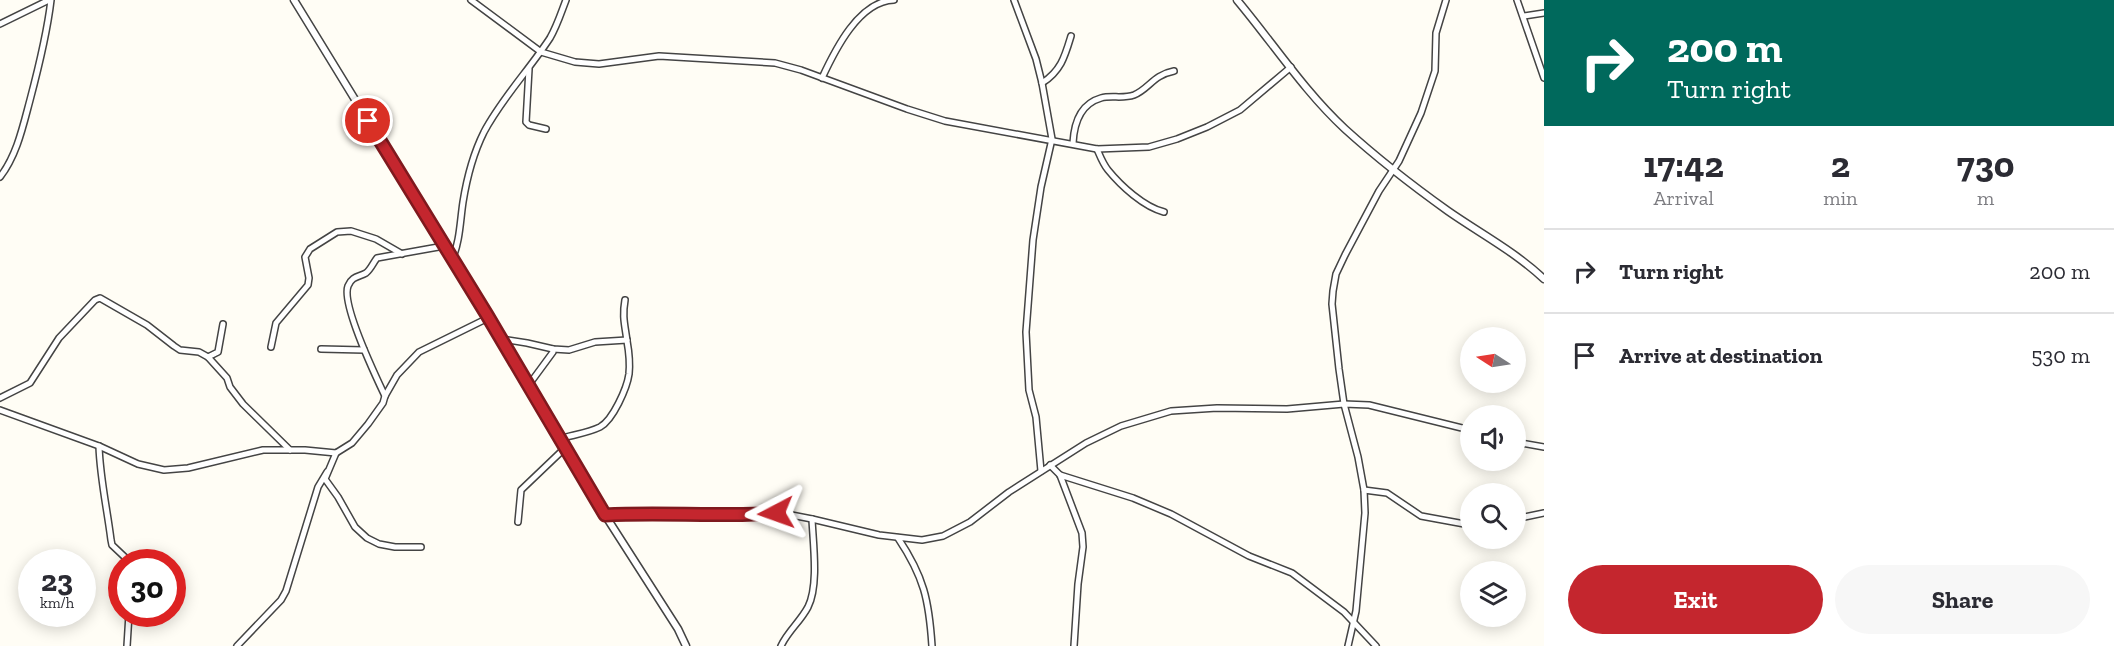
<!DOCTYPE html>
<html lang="en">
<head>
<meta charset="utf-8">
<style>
	:root { --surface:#fff; --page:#f7f7f7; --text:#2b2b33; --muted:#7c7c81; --line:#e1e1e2; --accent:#c4262e }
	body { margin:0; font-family:"Zilla Slab",serif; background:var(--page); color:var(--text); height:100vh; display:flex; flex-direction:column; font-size:22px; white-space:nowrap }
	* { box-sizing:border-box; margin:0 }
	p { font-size:20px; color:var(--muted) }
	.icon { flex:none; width:33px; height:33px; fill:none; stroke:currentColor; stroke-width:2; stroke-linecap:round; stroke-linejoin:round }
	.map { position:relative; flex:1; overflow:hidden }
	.panel { display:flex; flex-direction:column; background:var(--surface); width:570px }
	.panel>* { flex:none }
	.top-card { background:#00695c; color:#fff; overflow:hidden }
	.needle { width:39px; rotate:282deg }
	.tools { position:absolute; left:1460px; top:327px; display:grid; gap:12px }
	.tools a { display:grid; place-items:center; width:66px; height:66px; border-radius:50%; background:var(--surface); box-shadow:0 3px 15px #0003; font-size:30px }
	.speed { position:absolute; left:18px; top:549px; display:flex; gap:12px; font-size:30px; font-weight:700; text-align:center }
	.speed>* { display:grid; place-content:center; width:78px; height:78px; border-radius:50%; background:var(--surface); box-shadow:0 3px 15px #0003; line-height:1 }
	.speed small { font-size:15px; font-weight:400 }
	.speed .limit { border:9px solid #d22; background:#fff; color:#111 }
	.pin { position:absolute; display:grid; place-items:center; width:51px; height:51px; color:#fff; margin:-26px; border:3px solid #fff; border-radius:50%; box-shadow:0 2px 6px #0007 }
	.me { position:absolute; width:66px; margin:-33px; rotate:266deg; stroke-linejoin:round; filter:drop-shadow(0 0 4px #0008) }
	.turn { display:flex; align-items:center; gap:21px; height:126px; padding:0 24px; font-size:27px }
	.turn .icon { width:78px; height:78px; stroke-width:2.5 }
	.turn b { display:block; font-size:42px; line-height:51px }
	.eta { display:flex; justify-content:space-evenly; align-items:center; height:102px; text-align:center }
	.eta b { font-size:36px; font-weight:700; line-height:42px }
	.action { display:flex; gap:12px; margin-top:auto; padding:12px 24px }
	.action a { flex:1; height:69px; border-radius:36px; background:var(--accent); color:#fff; font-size:24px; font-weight:700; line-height:69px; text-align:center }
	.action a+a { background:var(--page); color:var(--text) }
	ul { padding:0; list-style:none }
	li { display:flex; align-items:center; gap:18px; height:84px; padding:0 24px; border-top:2px solid var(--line) }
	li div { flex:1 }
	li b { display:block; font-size:22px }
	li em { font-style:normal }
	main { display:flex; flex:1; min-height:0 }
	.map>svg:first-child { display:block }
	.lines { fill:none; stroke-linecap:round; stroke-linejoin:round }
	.minor-casing { stroke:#444; stroke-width:8 }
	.tertiary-casing { stroke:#444; stroke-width:9 }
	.minor { stroke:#fff; stroke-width:5 }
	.tertiary { stroke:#fff; stroke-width:6 }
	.route-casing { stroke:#7f191e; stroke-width:15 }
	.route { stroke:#c4262e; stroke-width:10 }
</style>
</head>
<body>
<main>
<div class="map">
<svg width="1544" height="646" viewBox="0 0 1544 646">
	<rect width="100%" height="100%" fill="#fffdf5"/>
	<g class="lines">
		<defs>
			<g id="minor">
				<path d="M 471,0 L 541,52 L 575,62 L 599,64 L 659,56 L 775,63 L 801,70 L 907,109 L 945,121 L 1097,149 L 1149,147 L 1177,139 L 1207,127 L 1240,110 L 1291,67"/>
				<path d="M 1014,0 L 1036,59 L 1042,83 L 1052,139 L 1041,187 L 1033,240 L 1026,332 L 1029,390 L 1036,417 L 1041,471"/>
				<path d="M 1517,0 L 1544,78"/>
				<path d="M 1524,16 L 1544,13"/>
				<path d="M 0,24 L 49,0"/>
				<path d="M 529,69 L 526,122 L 529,125 L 546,129"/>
				<path d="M 822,78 C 835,50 859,1 894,0"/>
				<path d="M 1042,83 C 1061,71 1065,56 1071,36"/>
				<path d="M 1073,143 C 1074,124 1080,104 1101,98 C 1111,95 1123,99 1134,95 C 1149,89 1153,75 1174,71"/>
				<path d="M 1097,149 C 1100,156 1103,164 1108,170 C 1121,186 1144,207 1164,212"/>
				<path d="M 0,177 C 17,155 23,126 30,100 C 39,66 47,34 51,0"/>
				<path d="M 452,260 C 460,241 460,222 463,202 C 467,177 473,154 484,132 C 502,98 529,70 550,38 C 557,26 561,13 566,0"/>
				<path d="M 223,324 L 218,352 L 208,357 L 227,378 L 230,387 L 243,404 L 290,450"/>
				<path d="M 501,339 L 527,343 L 553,349 L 569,350 L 595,342 L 627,340"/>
				<path d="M 271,347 L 276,323 L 308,285 L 309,278 L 305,257 L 310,249 L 337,232 L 351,231 L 376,239 L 402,254"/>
				<path d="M 321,349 L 364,350"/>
				<path d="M 528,386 L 553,352 L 553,349"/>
				<path d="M 385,396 C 376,377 341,304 348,286 C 352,276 359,277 366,273 C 371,269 373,263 377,258 L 444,246"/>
				<path d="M 0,398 L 30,383 L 59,338 L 95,300 L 100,298 L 147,325 L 174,346 L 180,350 L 199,352 L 208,357"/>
				<path d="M 0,410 L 99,446 L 138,464 L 164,470 L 188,468 L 263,450 L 305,450 L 336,453 L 352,443 L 368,424 L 383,403 L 385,396 L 397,375 L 419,352 L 488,318"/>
				<path d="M 559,439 C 572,435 588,433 600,427 C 613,420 627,388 629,374 C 630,364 629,352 627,341 C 625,325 622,317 625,300"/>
				<path d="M 1515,442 L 1544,447"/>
				<path d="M 99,446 C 100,478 107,508 111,540 L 112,545 L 130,562"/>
				<path d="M 336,453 L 325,479 L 338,497 L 355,527 L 367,538 L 379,544 L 395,547 L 421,547"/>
				<path d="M 1050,465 L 1060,475 L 1082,533 L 1083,547 L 1078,584 L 1074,646"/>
				<path d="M 1060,475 L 1133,498 L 1171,514 L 1249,556 L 1292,573 L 1344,612 L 1376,646"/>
				<path d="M 1364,490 L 1387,493 L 1421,516 L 1470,525"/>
				<path d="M 605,515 L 657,513 L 753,514 L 776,512 L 812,519 L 879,535 L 922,540 L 943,536 L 970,522 L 1009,492 L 1086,443 L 1121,426 L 1171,411 L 1217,408 L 1287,409 L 1344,404 L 1369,405 L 1470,430"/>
				<path d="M 1515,519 L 1544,513"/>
				<path d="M 518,522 L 521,490 L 565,448"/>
				<path d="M 898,538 C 924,577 929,600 932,646"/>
				<path d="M 127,646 L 129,614"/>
				<path d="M 237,646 L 281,600 L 286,591 L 318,487 L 327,472"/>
				<path d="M 781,646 C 788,631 800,622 808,607 C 819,585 813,543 812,519"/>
				<path d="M 1348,646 L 1356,611 L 1365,513 L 1364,490 L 1358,457 L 1344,404 L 1339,369 L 1332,304 L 1333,291 L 1336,274 L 1345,255 L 1379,191 L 1399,161 L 1421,113 L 1435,71 L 1436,33 L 1446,0"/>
			</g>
			<g id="tertiary">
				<path d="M 294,0 L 487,315 L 605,515 L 678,629 L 686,646"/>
				<path d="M 1237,0 C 1273,43 1304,91 1345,129 C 1377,158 1413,186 1448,211 C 1481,234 1514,251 1544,279"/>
			</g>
		</defs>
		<!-- minor casing -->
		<use href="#minor" class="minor-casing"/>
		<!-- tertiary casing -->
		<use href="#tertiary" class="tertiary-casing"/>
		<!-- minor -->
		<use href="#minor" class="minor"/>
		<!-- tertiary -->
		<use href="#tertiary" class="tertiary"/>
	</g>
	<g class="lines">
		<defs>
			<path id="route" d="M 368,121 L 487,315 L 605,515 C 662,512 719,517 776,513"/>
		</defs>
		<!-- route casing -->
		<use href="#route" class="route-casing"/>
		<!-- route -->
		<use href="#route" class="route"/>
	</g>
</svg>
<div class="tools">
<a><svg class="needle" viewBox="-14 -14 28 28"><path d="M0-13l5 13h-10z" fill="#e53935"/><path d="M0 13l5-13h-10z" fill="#7c7c81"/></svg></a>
<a><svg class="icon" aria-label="sound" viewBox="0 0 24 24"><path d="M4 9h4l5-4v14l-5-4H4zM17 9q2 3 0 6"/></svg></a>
<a><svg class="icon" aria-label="search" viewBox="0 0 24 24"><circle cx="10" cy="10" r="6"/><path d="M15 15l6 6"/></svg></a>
<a><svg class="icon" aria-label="layers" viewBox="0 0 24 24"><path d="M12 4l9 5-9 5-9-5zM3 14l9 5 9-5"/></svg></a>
</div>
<div class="speed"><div>23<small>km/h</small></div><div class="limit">30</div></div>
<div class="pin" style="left:368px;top:121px;background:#d93025"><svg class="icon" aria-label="arrive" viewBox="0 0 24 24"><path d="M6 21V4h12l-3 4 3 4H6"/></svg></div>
<svg class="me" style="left:776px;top:513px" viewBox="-20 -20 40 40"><path d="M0-17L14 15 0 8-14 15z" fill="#c4262e" stroke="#fff" stroke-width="4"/></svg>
</div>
<section class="panel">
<div class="top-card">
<div class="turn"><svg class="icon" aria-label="right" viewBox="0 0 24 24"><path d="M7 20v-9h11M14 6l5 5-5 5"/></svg><div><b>200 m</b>Turn right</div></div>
</div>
<div class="eta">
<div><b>17:42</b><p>Arrival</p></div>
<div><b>2</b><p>min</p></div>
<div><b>730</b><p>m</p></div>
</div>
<ul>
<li><svg class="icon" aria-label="right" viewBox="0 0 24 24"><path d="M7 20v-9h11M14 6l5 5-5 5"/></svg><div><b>Turn right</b></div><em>200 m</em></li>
<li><svg class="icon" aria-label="arrive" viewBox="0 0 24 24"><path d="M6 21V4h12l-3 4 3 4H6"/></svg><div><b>Arrive at destination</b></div><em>530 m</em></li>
</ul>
<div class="action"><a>Exit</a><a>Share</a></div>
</section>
</main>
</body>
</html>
